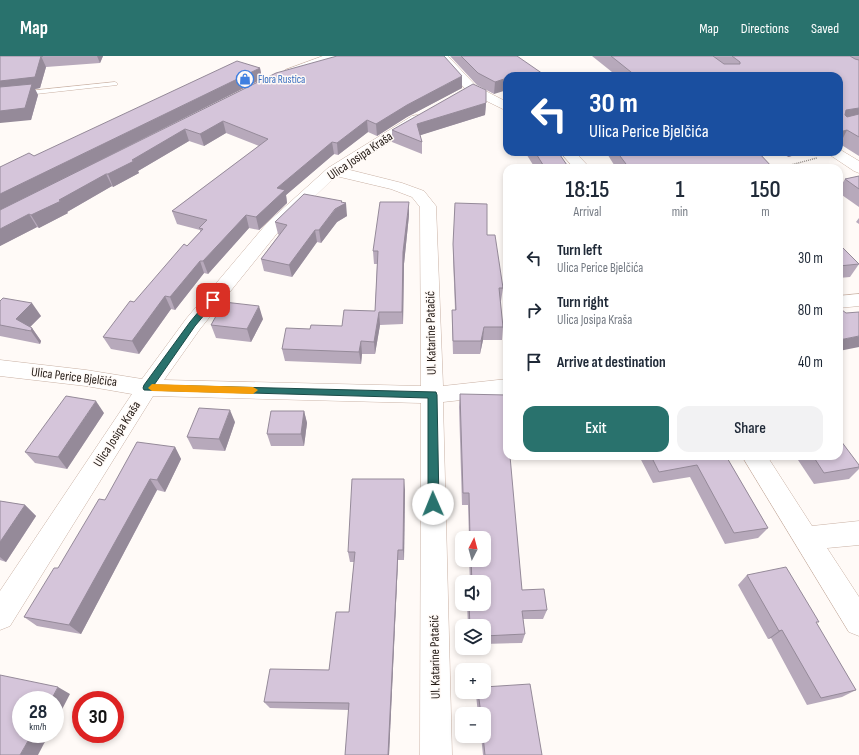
<!DOCTYPE html>
<html lang="en">
<head>
<meta charset="utf-8">
<style>
	:root { --surface:#fff; --page:#f2f2f3; --text:#1f2937; --muted:#747a83; --accent:#29726d }
	body { margin:0; font-family:"Sofia Sans Condensed",sans-serif; background:var(--page); color:var(--text); height:100vh; display:flex; flex-direction:column; font-size:15px; white-space:nowrap }
	* { box-sizing:border-box; margin:0 }
	p { font-size:13px; color:var(--muted) }
	.icon { flex:none; width:22px; height:22px; fill:none; stroke:currentColor; stroke-width:2; stroke-linecap:round; stroke-linejoin:round }
	.map { position:relative; flex:1; overflow:hidden }
	.details { position:absolute; left:503px; top:108px; width:340px; height:296px; display:flex; flex-direction:column; background:var(--surface); border-radius:12px; box-shadow:0 2px 6px #0003 }
	.details>* { flex:none }
	.banner { position:absolute; left:503px; top:16px; width:340px; height:84px; border-radius:12px; box-shadow:0 2px 6px #0003; background:#1a4fa0; color:#fff; overflow:hidden }
	.needle { width:26px; rotate:6deg }
	.fabs { position:absolute; left:455px; top:475px; display:grid; gap:8px }
	.fabs a { display:grid; place-items:center; width:36px; height:36px; border-radius:8px; background:var(--surface); box-shadow:0 2px 6px #0003; font-size:20px }
	.speed { position:absolute; left:12px; top:635px; display:flex; gap:8px; font-size:20px; font-weight:700; text-align:center }
	.speed>* { display:grid; place-content:center; width:52px; height:52px; border-radius:50%; background:var(--surface); box-shadow:0 2px 6px #0003; line-height:1 }
	.speed small { font-size:10px; font-weight:400 }
	.speed .limit { border:6px solid #d22; background:#fff; color:#111 }
	.pin { position:absolute; display:grid; place-items:center; width:34px; height:34px; color:#fff; margin:-17px; border-radius:8px; box-shadow:0 2px 6px #0006 }
	.me { position:absolute; width:44px; margin:-22px; rotate:359deg; stroke-linejoin:round; filter:drop-shadow(0 0 3px #0008) }
	.turn { display:flex; align-items:center; gap:14px; height:84px; padding:0 20px; font-size:18px }
	.turn .icon { width:52px; height:52px; stroke-width:2.5 }
	.turn b { display:block; font-size:28px; line-height:34px }
	.eta { display:flex; justify-content:space-evenly; align-items:center; height:68px; text-align:center }
	.eta b { font-size:24px; font-weight:600; line-height:28px }
	.button { display:flex; gap:8px; margin-top:auto; padding:8px 20px }
	.button a { flex:1; height:46px; border-radius:12px; background:var(--accent); color:#fff; font-size:16px; font-weight:600; line-height:46px; text-align:center }
	.button a+a { background:var(--page); color:var(--text) }
	ul { padding:0; list-style:none }
	li { display:flex; align-items:center; gap:12px; height:52px; padding:0 20px }
	li div { flex:1 }
	li b { display:block; font-size:15px }
	li em { font-style:normal }
	header { display:flex; align-items:center; gap:24px; box-sizing:border-box; height:56px; padding:0 20px; background:var(--accent); color:#fff }
	header strong { font-size:19px }
	nav { display:flex; gap:22px; margin-inline-start:auto; font-size:14px }
	.map>svg:first-child { display:block }
	.lines { fill:none; stroke-linecap:round; stroke-linejoin:round }
	.lane-casing { stroke:#c9b1a4; stroke-width:1 }
	.street-casing { stroke:#c9b1a4; stroke-width:1 }
	.secondary-casing { stroke:#c9b1a4; stroke-width:1 }
	.path { stroke:#948d89; stroke-width:1.5; stroke-dasharray:1 1; stroke-linecap:butt }
	.lane { fill:#fff; fill-rule:evenodd }
	.street { fill:#fff; fill-rule:evenodd }
	.secondary { fill:#fff; fill-rule:evenodd }
	.wall { fill:#b7a9bb }
	.shaded-wall { fill:#958a99 }
	.building { fill:#d5c5da; stroke:#958a99 }
	.route { fill:#29726d; stroke:#1b4a47 }
	.slow { fill:#f59e0b }
	.labels { text-anchor:middle; dominant-baseline:central; stroke-width:3; stroke-linejoin:round; paint-order:stroke }
	.far-shop-label { font-size:11px; fill:#366cbe; stroke:#fffaf7; text-anchor:start }
	.street-label { font-size:13px; fill:#231a15; stroke:#fffaf7 }
</style>
</head>
<body>
<header>
<strong>Map</strong>
<nav><a>Map</a><a>Directions</a><a>Saved</a></nav>
</header>
<div class="map">
<svg width="859" height="699" viewBox="0 0 859 699">
	<rect width="100%" height="100%" fill="#fffaf7"/>
	<g class="lines">
		<defs>
			<path id="lane" d="M 115,26 L 117,27 L 117,29 L 0,42 L 0,38 Z"/>
			<g id="street">
				<path d="M 436,0 L 448,0 L 476,30 L 507,46 L 507,55 L 468,36 Z"/>
				<path d="M 417,59 L 422,60 L 424,63 L 422,66 L 346,113 L 402,127 L 424,135 L 436,150 L 443,330 L 507,323 L 507,339 L 443,346 L 452,699 L 420,699 L 421,347 L 153,340 L 10,570 L 0,574 L 0,535 L 132,338 L 86,330 L 0,320 L 0,304 L 86,314 L 142,323 L 186,263 L 267,167 L 328,112 L 412,60 ZM 336,120 L 391,133 L 412,141 L 420,151 L 421,330 L 164,324 L 200,273 L 279,175 Z"/>
				<path d="M 839,93 L 859,105 L 859,117 L 854,115 L 830,99 L 828,96 L 839,96 Z"/>
				<path d="M 560,96 L 575,96 L 590,112 L 574,112 Z"/>
				<path d="M 859,238 L 859,250 L 839,252 L 839,240 Z"/>
				<path d="M 742,400 L 767,400 L 812,470 L 859,465 L 859,489 L 827,492 L 859,541 L 859,580 L 849,576 Z"/>
			</g>
			<path id="secondary" d="M 323,0 L 340,0 L 338,2 L 293,20 L 285,20 L 283,17 L 285,14 Z"/>
		</defs>
		<!-- lane casing -->
		<use href="#lane" class="lane-casing"/>
		<!-- street casing -->
		<use href="#street" class="street-casing"/>
		<!-- secondary casing -->
		<use href="#secondary" class="secondary-casing"/>
		<!-- path -->
		<path class="path" d="M 779,112 L 817,102"/>
		<!-- lane -->
		<use href="#lane" class="lane"/>
		<!-- street -->
		<use href="#street" class="street"/>
		<!-- secondary -->
		<use href="#secondary" class="secondary"/>
	</g>
	<!-- wall -->
	<g class="wall">
		<path d="M 0,0 L 103,0 L 100,7 L 46,11 L 40,32 L 35,33 L 38,39 L 31,64 Z"/>
		<path d="M 450,0 L 517,0 L 507,20 L 494,38 L 477,29 Z"/>
		<path d="M 592,0 L 859,0 L 859,100 L 840,88 L 839,20 L 617,20 Z"/>
		<path d="M 260,12 L 262,23 L 41,134 L 276,17 L 462,32 L 407,61 L 377,80 L 368,76 L 338,99 L 334,98 L 286,139 L 287,147 L 259,174 L 249,172 L 208,218 L 204,217 L 175,254 L 171,253 L 139,298 L 111,293 L 103,281 L 134,246 L 200,176 L 200,174 L 177,168 L 172,155 L 259,90 L 226,77 L 204,90 L 189,85 L 138,115 L 139,117 L 113,131 L 112,130 L 67,156 L 68,157 L 39,172 L 37,171 L 0,190 L 0,111 L 34,100 Z"/>
		<path d="M 486,47 L 485,59 L 420,79 L 422,86 L 422,98 L 392,86 L 392,74 Z"/>
		<path d="M 525,96 L 558,96 L 569,112 L 535,112 Z"/>
		<path d="M 606,96 L 758,96 L 773,112 L 616,112 Z"/>
		<path d="M 781,96 L 806,96 L 788,101 Z"/>
		<path d="M 859,120 L 859,151 L 839,137 L 839,133 L 845,123 Z"/>
		<path d="M 342,146 L 347,160 L 337,166 L 321,187 L 317,186 L 292,221 L 264,215 L 261,203 L 279,179 L 278,178 L 275,166 Z"/>
		<path d="M 455,147 L 487,179 L 503,232 L 501,245 L 500,245 L 503,271 L 502,284 L 483,284 L 480,298 L 453,298 L 452,267 L 452,254 L 455,254 L 453,201 Z"/>
		<path d="M 409,159 L 404,208 L 403,268 L 380,269 L 375,298 L 362,298 L 361,308 L 285,305 L 282,293 L 310,273 L 342,270 L 375,255 L 377,208 L 374,208 L 373,195 Z"/>
		<path d="M 859,162 L 859,168 L 856,166 Z"/>
		<path d="M 839,190 L 859,208 L 850,221 L 839,222 Z"/>
		<path d="M 0,245 L 41,260 L 30,271 L 32,272 L 41,285 L 40,288 L 0,280 Z"/>
		<path d="M 263,263 L 251,286 L 216,282 L 211,269 Z"/>
		<path d="M 460,338 L 507,400 L 522,534 L 547,554 L 543,563 L 523,563 L 525,578 L 522,587 L 484,588 L 484,570 L 468,570 L 467,548 L 484,548 L 484,526 L 470,526 L 469,504 L 484,504 L 484,482 L 469,482 L 468,449 L 462,449 L 459,351 Z"/>
		<path d="M 304,355 L 307,367 L 304,390 L 271,390 L 267,378 Z"/>
		<path d="M 104,357 L 67,413 L 35,407 L 25,396 Z"/>
		<path d="M 235,366 L 225,395 L 193,393 L 187,381 Z"/>
		<path d="M 175,391 L 181,403 L 165,436 L 157,434 L 81,578 L 37,570 L 24,561 L 105,444 Z"/>
		<path d="M 639,400 L 726,400 L 768,472 L 758,482 L 725,488 L 690,421 L 653,427 Z"/>
		<path d="M 797,400 L 839,400 L 859,409 L 859,413 L 849,423 L 814,428 L 796,401 Z"/>
		<path d="M 405,434 L 404,504 L 398,504 L 389,699 L 345,699 L 349,654 L 270,652 L 264,646 L 329,614 L 349,556 L 354,506 L 350,506 L 348,496 Z"/>
		<path d="M 0,445 L 25,449 L 36,460 L 6,506 L 0,504 Z"/>
		<path d="M 747,519 L 816,567 L 856,634 L 842,641 L 807,649 L 771,582 L 768,583 L 738,529 Z"/>
		<path d="M 477,636 L 484,636 L 542,699 L 483,699 L 481,680 L 484,680 L 484,658 L 478,658 L 476,639 Z"/>
	</g>
	<!-- shaded-wall -->
	<g class="shaded-wall">
		<path d="M 41,0 L 46,11 L 40,32 L 35,33 L 38,39 L 31,64 L 0,67 L 0,25 Z"/>
		<path d="M 97,0 L 103,0 L 100,7 Z"/>
		<path d="M 260,12 L 262,23 L 0,154 L 0,138 Z"/>
		<path d="M 462,20 L 462,32 L 407,61 L 377,80 L 376,68 L 407,49 Z"/>
		<path d="M 507,22 L 507,34 L 494,38 L 495,26 Z"/>
		<path d="M 486,47 L 485,59 L 418,80 L 417,68 Z"/>
		<path d="M 859,52 L 859,63 L 839,67 L 846,54 Z"/>
		<path d="M 367,64 L 368,76 L 338,99 L 337,87 Z"/>
		<path d="M 223,65 L 226,77 L 204,90 L 200,78 Z"/>
		<path d="M 185,73 L 189,85 L 138,115 L 139,117 L 113,131 L 108,118 L 132,104 Z"/>
		<path d="M 847,74 L 840,88 L 839,88 L 839,76 Z"/>
		<path d="M 332,86 L 334,98 L 286,139 L 287,147 L 259,174 L 256,161 L 277,132 Z"/>
		<path d="M 790,96 L 806,96 L 788,101 Z"/>
		<path d="M 106,118 L 112,130 L 67,156 L 68,157 L 39,172 L 31,159 Z"/>
		<path d="M 342,145 L 342,149 L 346,147 L 347,160 L 337,166 L 321,187 L 319,174 Z"/>
		<path d="M 409,146 L 409,159 L 404,208 L 403,268 L 402,256 L 403,196 Z"/>
		<path d="M 29,158 L 37,171 L 0,190 L 0,173 Z"/>
		<path d="M 246,159 L 249,172 L 208,218 L 203,205 Z"/>
		<path d="M 315,174 L 317,186 L 292,221 L 289,209 Z"/>
		<path d="M 200,205 L 204,217 L 175,254 L 170,241 Z"/>
		<path d="M 165,240 L 171,253 L 139,298 L 132,285 Z"/>
		<path d="M 32,247 L 41,260 L 26,275 L 16,263 Z"/>
		<path d="M 259,250 L 263,263 L 251,286 L 247,273 Z"/>
		<path d="M 379,256 L 380,269 L 375,298 L 374,286 Z"/>
		<path d="M 484,271 L 483,284 L 480,298 L 481,285 Z"/>
		<path d="M 32,272 L 41,285 L 40,288 L 31,275 Z"/>
		<path d="M 859,280 L 859,291 L 839,295 L 839,284 Z"/>
		<path d="M 361,285 L 362,298 L 361,308 L 359,296 Z"/>
		<path d="M 96,345 L 104,357 L 67,413 L 58,401 Z"/>
		<path d="M 230,354 L 235,366 L 225,395 L 219,383 Z"/>
		<path d="M 304,355 L 307,367 L 304,390 L 301,378 Z"/>
		<path d="M 175,391 L 181,403 L 165,436 L 157,424 Z"/>
		<path d="M 150,423 L 157,434 L 81,578 L 69,569 Z"/>
		<path d="M 404,423 L 405,434 L 404,504 L 403,494 Z"/>
		<path d="M 25,449 L 36,460 L 6,506 L 0,501 L 0,486 Z"/>
		<path d="M 398,494 L 398,504 L 389,699 L 388,699 Z"/>
		<path d="M 782,574 L 771,582 L 768,583 L 779,575 Z"/>
		<path d="M 58,631 L 70,638 L 55,667 L 55,644 L 51,644 Z"/>
		<path d="M 32,678 L 49,678 L 38,699 L 20,699 Z"/>
	</g>
	<!-- building -->
	<g class="building">
		<path d="M 0,0 L 43,0 L 41,0 L 35,21 L 0,25 Z"/>
		<path d="M 337,0 L 444,0 L 462,20 L 407,49 L 376,68 L 367,64 L 337,87 L 332,86 L 277,132 L 285,134 L 256,161 L 246,159 L 203,205 L 200,205 L 170,241 L 165,240 L 132,285 L 103,281 L 130,245 L 134,246 L 184,188 L 187,190 L 203,173 L 199,172 L 207,164 L 172,155 L 268,83 L 223,65 L 200,78 L 185,73 L 132,104 L 134,105 L 108,118 L 106,118 L 59,144 L 61,145 L 31,159 L 29,158 L 0,173 L 0,154 L 276,17 Z"/>
		<path d="M 461,0 L 517,0 L 546,20 L 507,20 L 507,22 L 495,26 L 478,17 Z"/>
		<path d="M 611,0 L 713,0 L 724,8 L 740,8 L 740,6 L 732,0 L 850,0 L 855,3 L 859,4 L 859,52 L 846,54 L 845,59 L 847,61 L 859,58 L 859,81 L 847,74 L 839,76 L 839,20 L 636,20 Z"/>
		<path d="M 237,5 L 260,12 L 0,138 L 0,111 L 29,97 L 34,100 Z"/>
		<path d="M 32,28 L 25,52 L 0,55 L 0,31 Z"/>
		<path d="M 473,28 L 486,34 L 486,47 L 417,68 L 422,86 L 392,74 Z"/>
		<path d="M 535,96 L 558,96 L 569,112 L 545,112 Z"/>
		<path d="M 617,96 L 758,96 L 773,112 L 629,112 Z"/>
		<path d="M 859,120 L 859,133 L 845,123 Z"/>
		<path d="M 304,138 L 342,145 L 341,146 L 346,147 L 335,153 L 319,174 L 315,174 L 289,209 L 261,203 L 287,169 L 275,166 Z"/>
		<path d="M 380,146 L 409,146 L 403,196 L 402,256 L 379,256 L 374,286 L 361,285 L 359,296 L 282,293 L 286,272 L 310,273 L 311,269 L 342,270 L 344,254 L 375,255 L 378,195 L 373,195 Z"/>
		<path d="M 455,147 L 487,148 L 487,179 L 495,179 L 503,232 L 499,232 L 503,271 L 484,271 L 481,285 L 453,285 L 452,254 L 456,254 L 453,188 Z"/>
		<path d="M 839,190 L 841,190 L 859,208 L 839,210 Z"/>
		<path d="M 3,242 L 32,247 L 16,263 L 32,272 L 31,275 L 0,269 L 0,245 Z"/>
		<path d="M 224,246 L 259,250 L 247,273 L 211,269 Z"/>
		<path d="M 839,254 L 842,254 L 846,257 L 859,256 L 859,280 L 839,284 Z"/>
		<path d="M 460,338 L 507,339 L 507,400 L 510,400 L 522,534 L 544,533 L 547,554 L 522,555 L 525,578 L 484,580 L 484,570 L 470,570 L 469,548 L 484,548 L 484,526 L 472,526 L 471,504 L 484,504 L 484,482 L 470,482 L 469,437 L 463,437 Z"/>
		<path d="M 66,340 L 96,345 L 58,401 L 25,396 Z"/>
		<path d="M 199,352 L 230,354 L 219,383 L 187,381 Z"/>
		<path d="M 271,355 L 304,355 L 301,378 L 267,378 Z"/>
		<path d="M 839,385 L 841,385 L 859,409 L 859,411 L 824,417 L 813,400 L 839,400 Z"/>
		<path d="M 137,386 L 175,391 L 157,424 L 150,423 L 69,569 L 24,561 L 54,512 L 58,512 L 99,443 L 105,444 Z"/>
		<path d="M 651,400 L 726,400 L 768,472 L 734,477 L 697,409 L 659,416 Z"/>
		<path d="M 352,423 L 404,423 L 403,494 L 398,494 L 388,699 L 345,699 L 349,647 L 264,646 L 270,613 L 329,614 L 336,556 L 349,556 L 355,496 L 348,496 Z"/>
		<path d="M 0,445 L 25,449 L 0,486 Z"/>
		<path d="M 786,511 L 819,566 L 816,566 L 856,634 L 821,642 L 782,574 L 779,575 L 747,519 Z"/>
		<path d="M 0,619 L 58,631 L 51,644 L 21,644 L 21,678 L 32,678 L 20,699 L 0,699 Z"/>
		<path d="M 530,628 L 542,699 L 485,699 L 483,680 L 484,680 L 484,658 L 481,658 L 478,636 L 484,636 L 484,631 Z"/>
	</g>
	<!-- route -->
	<path class="route" d="M 213,241 L 217,244 L 216,245 L 195,270 L 154,329 L 436,336 L 437,339 L 439,448 L 437,452 L 433,453 L 430,452 L 428,448 L 428,342 L 144,334 L 143,332 L 144,329 L 190,266 L 210,242 Z"/>
	<!-- slow -->
	<path class="slow" d="M 152,328 L 253,331 L 258,334 L 253,338 L 152,335 L 148,332 Z"/>
	<!-- icons -->
	<defs>
		<symbol id="shop-ring" viewBox="-11 -11 22 22"><circle r="9.5" fill="#fffaf7" stroke="#3f7fe0" stroke-width="1.5"/><path d="M-5-2.5h2.3a2.7 3.5 0 0 1 5.4 0H5L5.5 6h-11ZM-1.5-2.5h3a1.5 2.3 0 0 0-3 0Z" fill="#3f7fe0"/></symbol>
	</defs>
	<g fill-rule="evenodd">
		<use href="#shop-ring" x="235" y="13" width="20" height="20"/>
	</g>
	<g class="labels">
		<!-- far-shop labels -->
		<g class="far-shop-label">
			<text x="258" y="23">Flora Rustica</text>
		</g>
		<!-- street labels -->
		<g class="street-label">
			<text transform="translate(360 100) rotate(-34)">Ulica Josipa Kraša</text>
			<text transform="translate(431 277) rotate(-91)">Ul. Katarine Patačić</text>
			<text transform="translate(74 321) rotate(7)">Ulica Perice Bjelčića</text>
			<text transform="translate(117 378) rotate(-57)">Ulica Josipa Kraša</text>
			<text transform="translate(435 601) rotate(-91)">Ul. Katarine Patačić</text>
		</g>
	</g>
</svg>
<div class="fabs">
<a><svg class="needle" viewBox="-14 -14 28 28"><path d="M0-13l5 13h-10z" fill="#e53935"/><path d="M0 13l5-13h-10z" fill="#747a83"/></svg></a>
<a><svg class="icon" aria-label="sound" viewBox="0 0 24 24"><path d="M4 9h4l5-4v14l-5-4H4zM17 9q2 3 0 6"/></svg></a>
<a><svg class="icon" aria-label="layers" viewBox="0 0 24 24"><path d="M12 4l9 5-9 5-9-5zM3 14l9 5 9-5"/></svg></a>
<a>+</a>
<a>−</a>
</div>
<div class="speed"><div>28<small>km/h</small></div><div class="limit">30</div></div>
<div class="pin" style="left:213px;top:244px;background:#d93025"><svg class="icon" aria-label="arrive" viewBox="0 0 24 24"><path d="M6 21V4h12l-3 4 3 4H6"/></svg></div>
<svg class="me" style="left:433px;top:448px" viewBox="-20 -20 40 40"><circle r="19" fill="#fff"/><path d="M0-13L10 11 0 6-10 11z" fill="#29726d"/></svg>
<div class="banner">
<div class="turn"><svg class="icon" aria-label="left" viewBox="0 0 24 24"><path d="M17 20v-9H6M10 6l-5 5 5 5"/></svg><div><b>30 m</b>Ulica Perice Bjelčića</div></div>
</div>
<section class="details">
<div class="eta">
<div><b>18:15</b><p>Arrival</p></div>
<div><b>1</b><p>min</p></div>
<div><b>150</b><p>m</p></div>
</div>
<ul>
<li><svg class="icon" aria-label="left" viewBox="0 0 24 24"><path d="M17 20v-9H6M10 6l-5 5 5 5"/></svg><div><b>Turn left</b><p>Ulica Perice Bjelčića</p></div><em>30 m</em></li>
<li><svg class="icon" aria-label="right" viewBox="0 0 24 24"><path d="M7 20v-9h11M14 6l5 5-5 5"/></svg><div><b>Turn right</b><p>Ulica Josipa Kraša</p></div><em>80 m</em></li>
<li><svg class="icon" aria-label="arrive" viewBox="0 0 24 24"><path d="M6 21V4h12l-3 4 3 4H6"/></svg><div><b>Arrive at destination</b></div><em>40 m</em></li>
</ul>
<div class="button"><a>Exit</a><a>Share</a></div>
</section>
</div>
</body>
</html>
